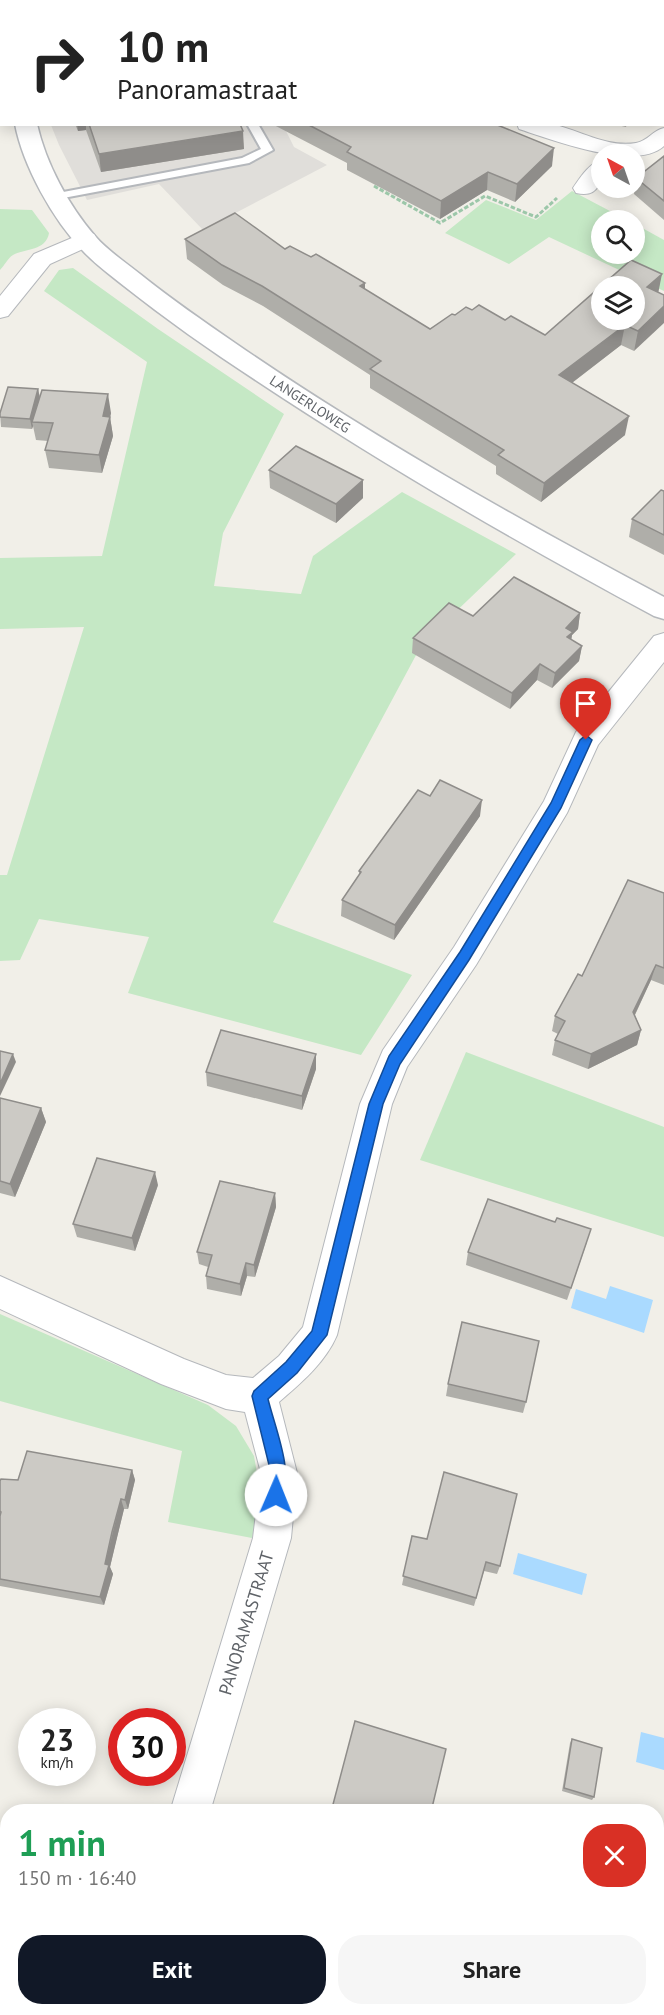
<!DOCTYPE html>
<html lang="en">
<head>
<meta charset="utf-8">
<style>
	:root { --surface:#fff; --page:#f6f6f6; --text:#222; --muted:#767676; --accent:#111827 }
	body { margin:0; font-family:"PT Sans",sans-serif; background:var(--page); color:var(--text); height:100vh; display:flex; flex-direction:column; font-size:22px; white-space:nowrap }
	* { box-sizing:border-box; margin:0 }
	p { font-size:20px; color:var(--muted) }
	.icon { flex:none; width:33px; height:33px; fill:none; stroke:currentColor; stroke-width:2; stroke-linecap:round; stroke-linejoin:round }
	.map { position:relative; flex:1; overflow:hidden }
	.panel { position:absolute; left:0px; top:1804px; width:664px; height:212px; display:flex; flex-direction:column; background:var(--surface); border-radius:24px 24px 0 0; box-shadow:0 3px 15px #0003 }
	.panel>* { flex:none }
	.banner { position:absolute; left:0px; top:0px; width:664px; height:126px; box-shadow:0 3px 15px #0003; background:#fff; color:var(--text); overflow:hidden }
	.needle { width:39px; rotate:320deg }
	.fabs { position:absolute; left:591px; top:144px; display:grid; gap:12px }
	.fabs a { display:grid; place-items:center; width:54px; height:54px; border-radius:50%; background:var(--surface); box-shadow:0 3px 15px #0003; font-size:30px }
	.speed { position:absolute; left:18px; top:1708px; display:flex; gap:12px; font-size:30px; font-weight:700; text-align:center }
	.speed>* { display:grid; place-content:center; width:78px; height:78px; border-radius:50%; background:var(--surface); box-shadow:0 3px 15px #0003; line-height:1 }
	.speed small { font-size:15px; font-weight:400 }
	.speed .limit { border:9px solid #d22; background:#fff; color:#111 }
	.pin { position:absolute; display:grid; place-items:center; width:51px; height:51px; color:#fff; margin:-62px -26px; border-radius:50% 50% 50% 0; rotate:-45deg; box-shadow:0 0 6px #0007 }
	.pin .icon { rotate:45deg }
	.me { position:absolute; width:66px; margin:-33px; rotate:1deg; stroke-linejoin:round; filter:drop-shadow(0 0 4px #0008) }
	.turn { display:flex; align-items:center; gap:21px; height:126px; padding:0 18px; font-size:27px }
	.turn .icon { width:78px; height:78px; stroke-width:2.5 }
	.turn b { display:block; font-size:42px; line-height:51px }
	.round { display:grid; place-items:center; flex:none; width:63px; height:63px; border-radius:24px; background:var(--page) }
	.headline { display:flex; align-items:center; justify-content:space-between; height:102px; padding:0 18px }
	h1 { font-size:36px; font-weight:700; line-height:45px; color:#1e9e55 }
	.primary-button { display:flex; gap:12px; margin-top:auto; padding:12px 18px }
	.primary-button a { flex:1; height:69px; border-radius:24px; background:var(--accent); color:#fff; font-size:24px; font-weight:700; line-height:69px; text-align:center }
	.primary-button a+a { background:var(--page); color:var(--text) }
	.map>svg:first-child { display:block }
	.industrial { fill:#e0deda }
	.green { fill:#c5e8c5 }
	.water { fill:#aadaff }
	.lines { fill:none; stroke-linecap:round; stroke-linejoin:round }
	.service-casing { stroke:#b5b8bc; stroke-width:4 }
	.minor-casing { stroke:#b5b8bc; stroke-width:2 }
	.tertiary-casing { stroke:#b5b8bc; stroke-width:3 }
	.path { stroke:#9cc7a9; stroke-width:3; stroke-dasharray:4.5 2; stroke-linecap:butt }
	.service { fill:#fff; fill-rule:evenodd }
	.minor { fill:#fff; fill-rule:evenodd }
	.tertiary { fill:#fff; fill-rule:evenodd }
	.wall { fill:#afaea9 }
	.shaded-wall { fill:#8f8d8a }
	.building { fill:#cccac5; stroke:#8f8d8a; stroke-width:1.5; fill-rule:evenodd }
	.route { fill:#1a73e8; stroke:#114b97; stroke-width:1.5 }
	.labels { text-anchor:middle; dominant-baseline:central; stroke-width:4.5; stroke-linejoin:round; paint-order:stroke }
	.far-street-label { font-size:14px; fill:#5f6368; stroke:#fff }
	.near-street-label { font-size:18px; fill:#5f6368; stroke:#fff }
</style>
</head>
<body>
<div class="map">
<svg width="664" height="2015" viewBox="0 0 664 2015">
	<rect width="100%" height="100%" fill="#f1efe8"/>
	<!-- industrial -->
	<path class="industrial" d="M 51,125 L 283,125 L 294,147 L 327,165 L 203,230 L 159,184 L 87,200 L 59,145 Z"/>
	<!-- green -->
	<g class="green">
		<path d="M 572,191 L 627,220 L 602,220 L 602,254 L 634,254 L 635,224 L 664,240 L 664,291 L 549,237 L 509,264 L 445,233 L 486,200 L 536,220 Z"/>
		<path d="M 0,209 L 32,210 L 49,233 C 46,251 26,248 13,255 C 8,258 4,266 0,270 Z"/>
		<path d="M 73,268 L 158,329 L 284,414 L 223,533 L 214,586 L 301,594 L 313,556 L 402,492 L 516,554 L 422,644 L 273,922 L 412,975 L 361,1055 L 128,993 L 149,937 L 39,919 L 20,960 L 0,961 L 0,875 L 7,875 L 84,627 L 0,629 L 0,558 L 102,556 L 147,362 L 44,291 L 59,270 Z"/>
		<path d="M 466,1052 L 664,1127 L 664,1237 L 420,1160 Z"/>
		<path d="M 0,1314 L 208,1405 L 236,1426 L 254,1456 L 261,1496 L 252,1538 L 168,1522 L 182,1451 L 0,1401 Z"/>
		<path d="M 504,2009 L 504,2008 L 578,2009 L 578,2015 L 503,2015 Z"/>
	</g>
	<!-- water -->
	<g class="water">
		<path d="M 610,1286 L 653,1300 L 644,1333 L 571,1308 L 576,1289 L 606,1299 Z"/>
		<path d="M 518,1553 L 587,1574 L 582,1595 L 513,1574 Z"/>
		<path d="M 641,1732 L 664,1738 L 664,1770 L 636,1762 Z"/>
	</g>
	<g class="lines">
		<defs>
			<path id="service" d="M 247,124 L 258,124 L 273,150 L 249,163 L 58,199 L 52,196 L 58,193 L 242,158 L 261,149 Z"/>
			<g id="minor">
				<path d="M 220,0 L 241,0 L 219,2 Z"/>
				<path d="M 291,0 L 313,0 L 314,2 L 292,2 Z"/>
				<rect x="0" y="27" width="2" height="12"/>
				<path d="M 517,124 C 527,124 539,123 550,124 C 579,129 605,148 636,143 C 648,141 653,130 664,128 L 664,146 C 636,172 553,140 519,129 Z"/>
				<path d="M 602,160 C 602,178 601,199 576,193 L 573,188 C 580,178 589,163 602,160 Z"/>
				<path d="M 86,232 L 94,234 L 97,239 L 94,244 L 50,264 L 8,316 L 0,318 L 0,296 L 34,254 Z"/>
				<path d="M 664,633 L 664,662 L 598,745 L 567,813 L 476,965 L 407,1067 L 392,1104 L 337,1335 C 325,1363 301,1383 279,1402 L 297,1473 L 291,1538 L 210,1812 L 170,1812 L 253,1538 L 261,1473 L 245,1412 L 226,1409 L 161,1384 L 0,1309 L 0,1276 L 184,1359 L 226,1375 L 253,1378 L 279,1356 L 303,1327 L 360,1104 L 383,1050 L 454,947 L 544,801 L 576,732 L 654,636 Z"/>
			</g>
			<g id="tertiary">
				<path d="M 0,0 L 15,0 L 15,2 L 2,2 L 2,7 Z"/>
				<path d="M 15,124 L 37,124 C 46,164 69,206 95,236 C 108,251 125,262 140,274 C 171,299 203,321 235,343 C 372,437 517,519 664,597 L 664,619 L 654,616 C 518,543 385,466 257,381 C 211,351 167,320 124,286 C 110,275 95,264 83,251 C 53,220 23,166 15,124 Z"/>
			</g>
		</defs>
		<!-- service casing -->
		<use href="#service" class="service-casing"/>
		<!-- minor casing -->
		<use href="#minor" class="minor-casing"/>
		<!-- tertiary casing -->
		<use href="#tertiary" class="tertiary-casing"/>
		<!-- path -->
		<g class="path">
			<path d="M 66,2 L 82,0"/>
			<path d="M 374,186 L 440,223 L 485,196 L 536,217 L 557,198"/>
		</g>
		<!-- service -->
		<use href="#service" class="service"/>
		<!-- minor -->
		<use href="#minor" class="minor"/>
		<!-- tertiary -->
		<use href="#tertiary" class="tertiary"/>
	</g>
	<!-- wall -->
	<g class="wall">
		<path d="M 338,0 L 459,0 L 459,2 L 341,2 Z"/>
		<path d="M 583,0 L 664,0 L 664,69 L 663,70 L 663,2 L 583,2 Z"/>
		<path d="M 75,124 L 240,124 L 244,149 L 101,172 L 86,130 L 78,131 Z"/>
		<path d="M 272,124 L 495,124 L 552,166 L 515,202 L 487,190 L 440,219 L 347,170 L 347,163 Z"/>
		<path d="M 613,124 L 627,124 L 626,127 Z"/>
		<path d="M 664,156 L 664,220 L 634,194 L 636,178 Z"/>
		<path d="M 185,239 L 285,249 L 311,257 L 365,283 L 365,290 L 430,329 L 455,315 L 472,310 L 505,320 L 545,335 L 662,274 L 634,351 L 621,345 L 572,383 L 625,435 L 541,502 L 496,474 L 496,466 L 370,388 L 370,375 L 263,306 L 223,285 L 187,259 Z"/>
		<path d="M 38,389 L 40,397 L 111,413 L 110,417 L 113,436 L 102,473 L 49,468 L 45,450 L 48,441 L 36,440 L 33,426 L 32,429 L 1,427 L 0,413 Z"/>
		<path d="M 269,470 L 363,498 L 336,523 L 270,488 Z"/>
		<path d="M 663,491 L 664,491 L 664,555 L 629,537 L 632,519 Z"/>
		<path d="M 580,613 L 578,629 L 572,635 L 571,640 L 582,646 L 579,661 L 552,688 L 537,680 L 510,709 L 412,653 L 413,638 L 473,616 Z"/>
		<path d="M 430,796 L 480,816 L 394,940 L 341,916 L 342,900 L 359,875 L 359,871 Z"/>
		<path d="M 664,893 L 664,985 L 651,980 L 635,1015 L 641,1030 L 637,1045 L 588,1069 L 552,1055 L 555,1040 L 558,1034 L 552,1031 L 555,1016 L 582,976 Z"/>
		<path d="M 316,1054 L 316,1069 L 302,1110 L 207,1086 L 206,1072 Z"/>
		<path d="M 0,1098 L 41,1108 L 46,1122 L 15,1197 L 0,1193 Z"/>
		<path d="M 158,1185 L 135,1251 L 77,1237 L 73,1224 Z"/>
		<path d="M 275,1193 L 276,1207 L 255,1277 L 247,1276 L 241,1296 L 207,1289 L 206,1276 L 208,1267 L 199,1264 L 197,1252 Z"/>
		<path d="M 587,1242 L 567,1300 L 466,1265 L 468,1252 Z"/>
		<path d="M 448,1384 L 526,1402 L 523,1413 L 446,1396 Z"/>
		<path d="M 132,1470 L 135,1480 L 128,1509 L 124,1509 L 116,1541 L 110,1567 L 113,1574 L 104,1605 L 0,1586 L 0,1481 Z"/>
		<path d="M 412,1536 L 500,1566 L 497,1574 L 484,1571 L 474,1606 L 402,1585 Z"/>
		<path d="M 572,1739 L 594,1797 L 592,1800 L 562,1791 L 570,1743 Z"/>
		<path d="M 281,2008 L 407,2008 L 406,2015 L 316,2015 Z"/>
	</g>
	<!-- shaded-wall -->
	<g class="shaded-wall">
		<path d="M 443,0 L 459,0 L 459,2 L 440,2 Z"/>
		<path d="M 664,55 L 664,69 L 663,70 L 663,57 Z"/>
		<path d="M 77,124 L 86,124 L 86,130 L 78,131 Z"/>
		<path d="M 243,131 L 244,149 L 101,172 L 99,154 Z"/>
		<path d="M 554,148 L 552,166 L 515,202 L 517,184 Z"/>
		<path d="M 488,172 L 487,190 L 440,219 L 441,201 Z"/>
		<path d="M 662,274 L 658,294 L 647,287 Z"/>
		<path d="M 365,283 L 365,302 L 360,286 Z"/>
		<path d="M 664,306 L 664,323 L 634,351 L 638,331 Z"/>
		<path d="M 625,325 L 621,345 L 556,395 L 559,375 Z"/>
		<path d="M 38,389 L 40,399 L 32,422 L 33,426 L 32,429 L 30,419 Z"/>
		<path d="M 108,394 L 111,413 L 109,422 L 110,417 L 113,436 L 102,473 L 99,455 L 103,416 Z"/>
		<path d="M 629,416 L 625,435 L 541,502 L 544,483 Z"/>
		<path d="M 363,480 L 363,498 L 336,523 L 336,504 Z"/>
		<path d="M 580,613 L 578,629 L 572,635 L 570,647 L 565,653 L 566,628 Z"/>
		<path d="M 582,646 L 579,661 L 552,688 L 555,673 Z"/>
		<path d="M 540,664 L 537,680 L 510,709 L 512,693 Z"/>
		<path d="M 482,800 L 480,816 L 394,940 L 395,925 Z"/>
		<path d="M 656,965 L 651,980 L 629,1027 L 633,1012 Z"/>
		<path d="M 641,1030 L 637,1045 L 588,1069 L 591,1054 Z"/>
		<path d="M 13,1054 L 16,1062 L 0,1096 L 0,1084 Z"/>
		<path d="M 316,1054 L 316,1069 L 302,1110 L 302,1096 Z"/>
		<path d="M 41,1108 L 46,1122 L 15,1197 L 10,1184 Z"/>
		<path d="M 155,1172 L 158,1185 L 135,1251 L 132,1238 Z"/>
		<path d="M 275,1193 L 276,1207 L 255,1277 L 254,1265 Z"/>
		<path d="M 246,1263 L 247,1276 L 241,1296 L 240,1284 Z"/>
		<path d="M 132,1470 L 135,1480 L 128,1509 L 125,1500 Z"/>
		<path d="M 121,1499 L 124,1509 L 110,1567 L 113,1574 L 104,1605 L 100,1597 L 105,1564 Z"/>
		<path d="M 134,2008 L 138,2008 L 137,2015 L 133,2015 Z"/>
	</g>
	<!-- building -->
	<g class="building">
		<path d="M 156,0 L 191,0 L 193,2 L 153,2 Z"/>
		<path d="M 362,0 L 443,0 L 440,2 L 358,2 Z"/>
		<path d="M 595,0 L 664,0 L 664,55 L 663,57 L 663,2 L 594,2 Z"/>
		<path d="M 89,124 L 240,124 L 243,131 L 99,154 Z"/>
		<path d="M 307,124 L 495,124 L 554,148 L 517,184 L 488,172 L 441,201 L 347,152 L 351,147 Z"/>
		<path d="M 664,156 L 664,201 L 636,178 Z"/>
		<path d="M 235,213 L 285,249 L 290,246 L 311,257 L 316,254 L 365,283 L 360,286 L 430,329 L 452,314 L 455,315 L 466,307 L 472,310 L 479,305 L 505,320 L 511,316 L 545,335 L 631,260 L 662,274 L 647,287 L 664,295 L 664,306 L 638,331 L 625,325 L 559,375 L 629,416 L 544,483 L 498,455 L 504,450 L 370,369 L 381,361 L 262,286 L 222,265 L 185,239 ZM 602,286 L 634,286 L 634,320 L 602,320 Z"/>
		<path d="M 8,387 L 38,389 L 30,419 L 0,417 L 0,413 Z"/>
		<path d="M 42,390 L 108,394 L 103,416 L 110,417 L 99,455 L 45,450 L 53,423 L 32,422 Z"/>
		<path d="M 296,446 L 363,480 L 336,504 L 269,470 Z"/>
		<path d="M 661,490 L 664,491 L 664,535 L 632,519 Z"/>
		<path d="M 514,577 L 580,613 L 566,628 L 573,632 L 567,637 L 582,646 L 555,673 L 540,664 L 512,693 L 413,638 L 449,603 L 473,616 Z"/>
		<path d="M 440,780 L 482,800 L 395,925 L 342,900 L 361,872 L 359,871 L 418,790 L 430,796 Z"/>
		<path d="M 628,880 L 664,893 L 664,968 L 656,965 L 633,1012 L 641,1030 L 591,1054 L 555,1040 L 565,1021 L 555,1016 L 578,974 L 582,976 Z"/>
		<path d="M 221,1030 L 316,1054 L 302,1096 L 206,1072 Z"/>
		<path d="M 0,1051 L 13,1054 L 0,1084 Z"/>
		<path d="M 0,1098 L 41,1108 L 10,1184 L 0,1181 Z"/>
		<path d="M 97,1158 L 155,1172 L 132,1238 L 73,1224 Z"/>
		<path d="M 220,1181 L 275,1193 L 254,1265 L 246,1263 L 240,1284 L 206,1276 L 212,1255 L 197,1252 Z"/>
		<path d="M 488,1199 L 555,1222 L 557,1218 L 591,1229 L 571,1288 L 468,1252 Z"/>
		<path d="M 462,1322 L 539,1341 L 526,1402 L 448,1384 Z"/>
		<path d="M 27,1451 L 132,1470 L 125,1500 L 121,1499 L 112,1532 L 105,1564 L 109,1565 L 100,1597 L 0,1579 L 0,1516 L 1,1512 L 0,1511 L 0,1481 L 1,1479 L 18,1480 Z"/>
		<path d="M 444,1472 L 517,1494 L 500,1566 L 486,1562 L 476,1598 L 403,1576 L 412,1536 L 427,1539 Z"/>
		<path d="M 355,1721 L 446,1749 L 431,1812 L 331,1812 Z"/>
		<path d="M 572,1739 L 602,1748 L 594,1797 L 564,1788 Z"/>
		<path d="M 12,2008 L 134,2008 L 133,2015 L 11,2015 Z"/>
		<path d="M 286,2008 L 407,2008 L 406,2015 L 321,2015 Z"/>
	</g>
	<!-- route -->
	<path class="route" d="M 586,735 L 592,740 L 561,808 L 469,960 L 400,1064 L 383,1104 L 327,1335 L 297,1373 L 268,1399 C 275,1428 294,1472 282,1500 L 276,1503 L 271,1500 L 268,1495 L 271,1473 L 252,1396 L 254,1391 L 286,1362 L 312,1331 L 369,1104 L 389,1056 L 460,952 L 551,803 L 580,740 Z"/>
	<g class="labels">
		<!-- far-street labels -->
		<g class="far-street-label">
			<text transform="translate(310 404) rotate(33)">LANGERLOWEG</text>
		</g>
		<!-- near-street labels -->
		<g class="near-street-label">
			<text transform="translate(246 1623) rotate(-73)">PANORAMASTRAAT</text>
		</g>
	</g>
</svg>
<div class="fabs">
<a><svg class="needle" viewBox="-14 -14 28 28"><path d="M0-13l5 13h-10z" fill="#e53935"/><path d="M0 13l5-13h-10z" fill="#767676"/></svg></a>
<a><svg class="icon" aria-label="search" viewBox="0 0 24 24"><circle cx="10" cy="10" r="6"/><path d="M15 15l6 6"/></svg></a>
<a><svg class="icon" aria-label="layers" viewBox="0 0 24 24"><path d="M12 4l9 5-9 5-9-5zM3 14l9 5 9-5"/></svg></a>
</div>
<div class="speed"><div>23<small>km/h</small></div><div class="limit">30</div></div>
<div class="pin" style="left:586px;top:740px;background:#d93025"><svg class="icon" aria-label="arrive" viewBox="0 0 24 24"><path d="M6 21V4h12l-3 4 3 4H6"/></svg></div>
<svg class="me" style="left:276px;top:1495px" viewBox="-20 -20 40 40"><circle r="19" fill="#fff"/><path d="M0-13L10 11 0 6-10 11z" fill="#1a73e8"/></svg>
<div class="banner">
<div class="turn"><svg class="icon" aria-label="right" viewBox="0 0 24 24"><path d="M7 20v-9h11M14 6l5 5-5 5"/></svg><div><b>10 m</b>Panoramastraat</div></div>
</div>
<section class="panel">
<div class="headline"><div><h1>1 min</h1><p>150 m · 16:40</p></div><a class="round" style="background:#d93025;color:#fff"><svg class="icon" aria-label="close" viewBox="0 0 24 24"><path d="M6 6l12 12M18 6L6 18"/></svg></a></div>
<div class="primary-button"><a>Exit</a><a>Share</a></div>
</section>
</div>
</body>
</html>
